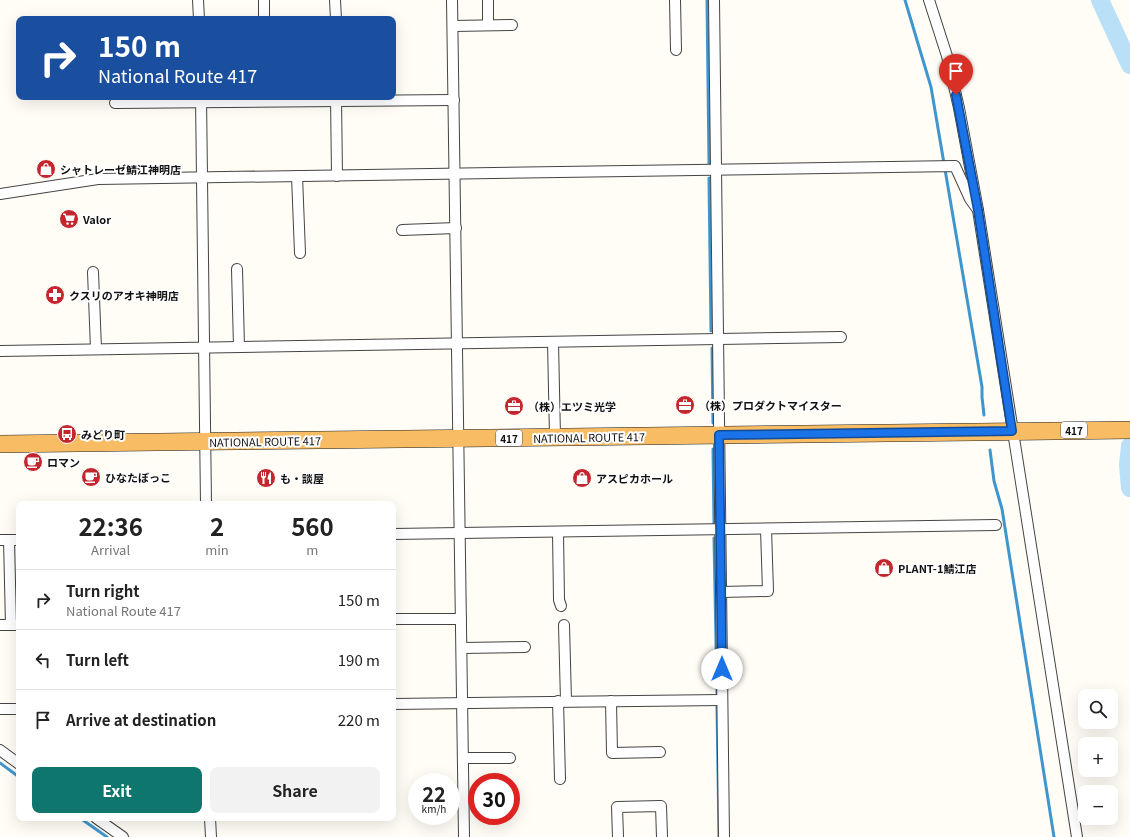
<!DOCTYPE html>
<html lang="en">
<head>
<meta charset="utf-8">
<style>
	:root { --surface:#fff; --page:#f2f2f2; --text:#222; --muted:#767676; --line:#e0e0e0; --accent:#0f766e }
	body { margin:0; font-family:Georgia,"Noto Sans JP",serif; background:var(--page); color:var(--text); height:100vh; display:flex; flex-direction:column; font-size:15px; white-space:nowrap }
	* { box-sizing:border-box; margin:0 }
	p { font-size:13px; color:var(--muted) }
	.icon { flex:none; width:22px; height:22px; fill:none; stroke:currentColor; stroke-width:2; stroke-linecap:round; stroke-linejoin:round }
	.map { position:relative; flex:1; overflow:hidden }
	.side { position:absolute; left:16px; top:501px; width:380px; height:320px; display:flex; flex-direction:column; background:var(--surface); border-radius:8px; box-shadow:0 4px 16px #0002 }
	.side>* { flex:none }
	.hud { position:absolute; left:16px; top:16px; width:380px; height:84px; border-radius:8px; box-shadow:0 4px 16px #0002; background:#1a4fa0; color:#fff; overflow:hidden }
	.fabs { position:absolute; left:1078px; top:689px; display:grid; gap:8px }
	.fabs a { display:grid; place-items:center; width:40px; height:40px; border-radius:8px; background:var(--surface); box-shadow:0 4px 16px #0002; font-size:20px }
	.speed { position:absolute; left:408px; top:773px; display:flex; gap:8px; font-size:20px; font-weight:700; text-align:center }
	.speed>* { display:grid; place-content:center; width:52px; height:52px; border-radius:50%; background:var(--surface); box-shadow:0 4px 16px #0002; line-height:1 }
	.speed small { font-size:10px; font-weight:400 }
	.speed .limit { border:6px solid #d22; background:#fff; color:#111 }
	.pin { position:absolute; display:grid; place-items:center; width:34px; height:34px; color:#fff; margin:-41px -17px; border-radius:50% 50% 50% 0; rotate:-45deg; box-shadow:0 0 4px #0007 }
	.pin .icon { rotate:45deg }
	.me { position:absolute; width:44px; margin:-22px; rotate:0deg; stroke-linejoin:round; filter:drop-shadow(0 0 3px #0008) }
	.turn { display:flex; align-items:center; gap:14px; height:84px; padding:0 16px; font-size:18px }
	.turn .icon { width:52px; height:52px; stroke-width:2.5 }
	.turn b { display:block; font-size:28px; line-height:34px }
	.eta { display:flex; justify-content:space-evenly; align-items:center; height:68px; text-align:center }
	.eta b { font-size:24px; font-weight:700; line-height:28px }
	.cta { display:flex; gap:8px; margin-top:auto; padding:8px 16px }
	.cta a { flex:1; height:46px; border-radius:8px; background:var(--accent); color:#fff; font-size:16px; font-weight:700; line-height:46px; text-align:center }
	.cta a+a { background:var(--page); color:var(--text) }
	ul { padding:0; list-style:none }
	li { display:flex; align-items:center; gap:12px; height:60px; padding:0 16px; border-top:1px solid var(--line) }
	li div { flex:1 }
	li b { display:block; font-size:15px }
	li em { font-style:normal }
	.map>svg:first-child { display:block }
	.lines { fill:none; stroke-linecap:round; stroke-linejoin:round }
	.stream { stroke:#3f96cf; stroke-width:3 }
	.river { stroke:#b9e0f7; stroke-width:18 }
	.minor-casing { stroke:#444; stroke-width:12 }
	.trunk-casing { stroke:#222; stroke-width:18 }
	.minor { stroke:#fff; stroke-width:10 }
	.trunk { stroke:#f7bc64; stroke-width:17 }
	.route-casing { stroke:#114b97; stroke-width:10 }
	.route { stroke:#1a73e8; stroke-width:7 }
	.labels { text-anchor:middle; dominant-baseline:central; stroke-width:4; stroke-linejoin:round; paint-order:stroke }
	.shield { fill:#fff; stroke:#585858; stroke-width:1 }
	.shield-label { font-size:10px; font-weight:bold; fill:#111 }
	.poi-label { font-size:11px; font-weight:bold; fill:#111; stroke:#fff; text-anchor:start }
	.street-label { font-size:11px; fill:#111; stroke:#fff }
</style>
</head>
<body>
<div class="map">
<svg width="1130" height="837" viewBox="0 0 1130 837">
	<rect width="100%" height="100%" fill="#fffdf5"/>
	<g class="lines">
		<!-- stream -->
		<g class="stream">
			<path d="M 707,0 L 709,164"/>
			<path d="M 905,0 L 931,87 L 982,387 L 982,397 L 984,415"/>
			<path d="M 709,178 L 711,331"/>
			<path d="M 712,348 L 713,423"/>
			<path d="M 713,449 L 714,523"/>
			<path d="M 990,450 L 994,481 L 1002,509 L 1054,837"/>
			<path d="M 714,538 L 717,693"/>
			<path d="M 717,706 L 719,837"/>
			<path d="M 0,763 L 19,777"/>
			<path d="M 80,818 L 107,837"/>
		</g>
		<!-- river -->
		<g class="river">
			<path d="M 1100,0 L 1130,65"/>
			<path d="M 1130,446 L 1128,465 L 1130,488"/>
		</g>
		<defs>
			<g id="minor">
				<path d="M 198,0 L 199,19"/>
				<path d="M 264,0 L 264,19"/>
				<path d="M 335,0 L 336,19"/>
				<path d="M 452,0 L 464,837"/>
				<path d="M 675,0 L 676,50"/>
				<path d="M 714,0 L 724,837"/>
				<path d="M 929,0 L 947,56 L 959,108 L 978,210 L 1077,837"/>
				<path d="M 488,25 L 488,0"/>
				<path d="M 453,26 L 512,25"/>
				<path d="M 201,97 L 206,504"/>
				<path d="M 336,97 L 337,176"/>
				<path d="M 115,103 L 454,100"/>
				<path d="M 297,176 L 300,253"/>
				<path d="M 0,194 L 98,179 L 955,166 L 970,199 L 978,210"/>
				<path d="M 402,230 L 456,228"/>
				<path d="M 237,269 L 239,347"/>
				<path d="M 93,272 L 96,349"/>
				<path d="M 553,342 L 555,437"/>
				<path d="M 0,351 L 841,337"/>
				<path d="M 558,532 L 559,600 L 561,606"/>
				<path d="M 393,534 L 996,525"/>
				<path d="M 0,540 L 19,540"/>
				<path d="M 9,540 L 11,625"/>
				<path d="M 721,592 L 768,591 L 766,529"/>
				<path d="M 393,619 L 461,619"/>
				<path d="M 0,625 L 19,625"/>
				<path d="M 564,625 L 566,701"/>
				<path d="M 462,648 L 525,647"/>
				<path d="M 558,701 L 560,779"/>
				<path d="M 611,701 L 612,753 L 660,752"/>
				<path d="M 393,704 L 722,700"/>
				<path d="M 0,709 L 19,709"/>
				<path d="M 0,750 L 19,764"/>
				<path d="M 463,758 L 510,758"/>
				<path d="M 96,818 L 123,837"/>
				<path d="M 210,818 L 211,837"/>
				<path d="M 618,837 L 617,807 L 661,806 L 662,837"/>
			</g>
			<path id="trunk" d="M 0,444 L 1130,430"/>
		</defs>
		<!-- minor casing -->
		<use href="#minor" class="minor-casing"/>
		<!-- trunk casing -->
		<use href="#trunk" class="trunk-casing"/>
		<!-- minor -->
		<use href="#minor" class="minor"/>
		<!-- trunk -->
		<use href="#trunk" class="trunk"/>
	</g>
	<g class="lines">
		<defs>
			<path id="route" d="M 722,669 L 719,435 L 1012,431 L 978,210 L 956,95"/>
		</defs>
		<!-- route casing -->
		<use href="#route" class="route-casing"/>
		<!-- route -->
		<use href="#route" class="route"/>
	</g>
	<!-- icons -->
	<defs>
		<symbol id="shop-disc" viewBox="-11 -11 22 22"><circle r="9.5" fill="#c4262e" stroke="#fff"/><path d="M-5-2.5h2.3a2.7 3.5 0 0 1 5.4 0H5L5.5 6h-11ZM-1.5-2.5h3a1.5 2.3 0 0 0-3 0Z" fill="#fff"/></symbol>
		<symbol id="supermarket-disc" viewBox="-11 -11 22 22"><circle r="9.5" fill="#c4262e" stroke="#fff"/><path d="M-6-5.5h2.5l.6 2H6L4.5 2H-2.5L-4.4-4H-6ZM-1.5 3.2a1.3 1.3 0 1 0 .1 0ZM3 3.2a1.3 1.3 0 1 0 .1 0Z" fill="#fff"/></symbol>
		<symbol id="pharmacy-disc" viewBox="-11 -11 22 22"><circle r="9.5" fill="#c4262e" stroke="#fff"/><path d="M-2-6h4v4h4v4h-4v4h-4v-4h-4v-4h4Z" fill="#fff"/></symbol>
		<symbol id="office-disc" viewBox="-11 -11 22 22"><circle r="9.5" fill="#c4262e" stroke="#fff"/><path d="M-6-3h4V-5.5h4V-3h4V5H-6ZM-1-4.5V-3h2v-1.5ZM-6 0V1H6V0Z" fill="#fff"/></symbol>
		<symbol id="bus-disc" viewBox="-11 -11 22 22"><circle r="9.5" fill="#c4262e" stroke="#fff"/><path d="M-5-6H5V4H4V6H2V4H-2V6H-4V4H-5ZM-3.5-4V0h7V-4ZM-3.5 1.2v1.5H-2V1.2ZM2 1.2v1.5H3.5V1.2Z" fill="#fff"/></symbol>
		<symbol id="cafe-disc" viewBox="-11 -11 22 22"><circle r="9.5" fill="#c4262e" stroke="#fff"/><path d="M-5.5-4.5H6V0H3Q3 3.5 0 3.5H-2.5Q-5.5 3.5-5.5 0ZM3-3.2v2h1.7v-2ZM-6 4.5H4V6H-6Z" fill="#fff"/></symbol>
		<symbol id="restaurant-disc" viewBox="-11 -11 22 22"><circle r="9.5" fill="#c4262e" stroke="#fff"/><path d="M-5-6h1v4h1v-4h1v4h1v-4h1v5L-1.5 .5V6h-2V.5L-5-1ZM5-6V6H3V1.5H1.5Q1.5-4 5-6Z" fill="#fff"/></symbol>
	</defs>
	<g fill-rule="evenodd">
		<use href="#shop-disc" x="35" y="158" width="22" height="22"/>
		<use href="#supermarket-disc" x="58" y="208" width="22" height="22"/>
		<use href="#pharmacy-disc" x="44" y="284" width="22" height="22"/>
		<use href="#office-disc" x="674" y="394" width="22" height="22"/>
		<use href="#office-disc" x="503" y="395" width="22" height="22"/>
		<use href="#bus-disc" x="56" y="423" width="22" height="22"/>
		<use href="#cafe-disc" x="22" y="451" width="22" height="22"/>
		<use href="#cafe-disc" x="80" y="466" width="22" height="22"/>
		<use href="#restaurant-disc" x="255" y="467" width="22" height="22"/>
		<use href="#shop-disc" x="571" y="467" width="22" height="22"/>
		<use href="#shop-disc" x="873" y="557" width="22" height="22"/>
	</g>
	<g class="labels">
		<!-- shield labels -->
		<g class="shield">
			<rect x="1061" y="422" width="26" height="16" rx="3"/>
			<rect x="496" y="430" width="26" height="16" rx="3"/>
		</g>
		<g class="shield-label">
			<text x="1074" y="430">417</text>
			<text x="509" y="438">417</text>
		</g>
		<!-- poi labels -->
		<g class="poi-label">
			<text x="60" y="169">シャトレーゼ鯖江神明店</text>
			<text x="83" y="219">Valor</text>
			<text x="69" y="295">クスリのアオキ神明店</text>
			<text x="699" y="405">（株）プロダクトマイスター</text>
			<text x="528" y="406">（株）エツミ光学</text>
			<text x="81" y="434">みどり町</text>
			<text x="47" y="462">ロマン</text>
			<text x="105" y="477">ひなたぼっこ</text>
			<text x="280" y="478">も・談屋</text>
			<text x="596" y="478">アスピカホール</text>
			<text x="898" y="568">PLANT-1鯖江店</text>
		</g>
		<!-- street labels -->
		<g class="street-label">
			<text transform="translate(589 437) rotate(-1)">NATIONAL ROUTE 417</text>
			<text transform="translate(265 441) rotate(-1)">NATIONAL ROUTE 417</text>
		</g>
	</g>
</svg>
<div class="fabs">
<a><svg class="icon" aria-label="search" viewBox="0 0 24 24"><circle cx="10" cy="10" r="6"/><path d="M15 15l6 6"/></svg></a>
<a>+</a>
<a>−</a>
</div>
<div class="speed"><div>22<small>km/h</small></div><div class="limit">30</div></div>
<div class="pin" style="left:956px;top:95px;background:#d93025"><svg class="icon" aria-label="arrive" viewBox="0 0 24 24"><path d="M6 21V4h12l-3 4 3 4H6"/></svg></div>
<svg class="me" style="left:722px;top:669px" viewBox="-20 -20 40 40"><circle r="19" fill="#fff"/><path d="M0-13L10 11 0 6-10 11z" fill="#1a73e8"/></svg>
<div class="hud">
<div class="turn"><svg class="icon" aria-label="right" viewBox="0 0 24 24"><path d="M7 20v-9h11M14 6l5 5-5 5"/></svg><div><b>150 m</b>National Route 417</div></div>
</div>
<section class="side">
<div class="eta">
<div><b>22:36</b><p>Arrival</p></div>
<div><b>2</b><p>min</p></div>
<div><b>560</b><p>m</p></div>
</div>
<ul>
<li><svg class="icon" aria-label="right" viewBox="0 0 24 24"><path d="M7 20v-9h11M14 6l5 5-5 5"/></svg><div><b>Turn right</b><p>National Route 417</p></div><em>150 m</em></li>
<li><svg class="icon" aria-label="left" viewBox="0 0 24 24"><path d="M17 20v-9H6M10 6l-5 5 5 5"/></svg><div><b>Turn left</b></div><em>190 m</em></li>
<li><svg class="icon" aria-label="arrive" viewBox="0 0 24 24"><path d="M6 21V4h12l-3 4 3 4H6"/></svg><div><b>Arrive at destination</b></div><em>220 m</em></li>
</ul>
<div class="cta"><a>Exit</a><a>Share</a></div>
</section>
</div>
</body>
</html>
